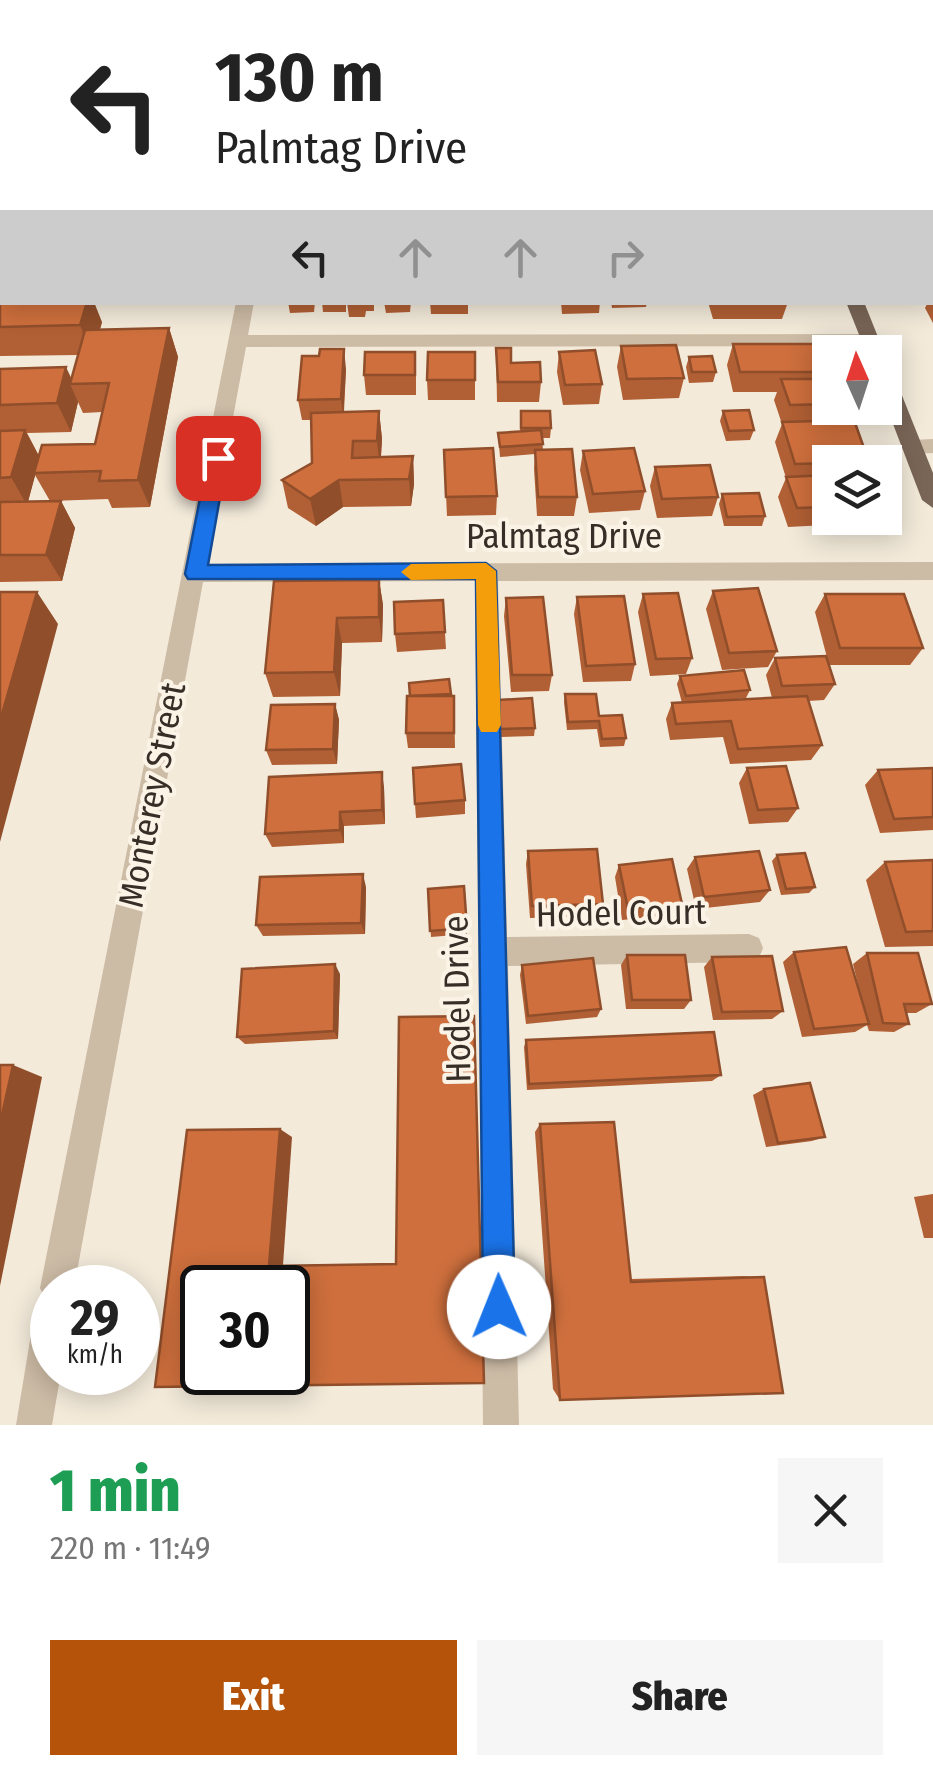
<!DOCTYPE html>
<html lang="en">
<head>
<meta charset="utf-8">
<style>
	:root { --surface:#fff; --page:#f6f6f6; --text:#222; --muted:#767676; --accent:#b45309 }
	body { margin:0; font-family:"Fira Sans Condensed",sans-serif; background:var(--page); color:var(--text); height:100vh; display:flex; flex-direction:column; font-size:38px; white-space:nowrap }
	* { box-sizing:border-box; margin:0 }
	p { font-size:32px; color:var(--muted) }
	.icon { flex:none; width:55px; height:55px; fill:none; stroke:currentColor; stroke-width:2; stroke-linecap:round; stroke-linejoin:round }
	.map { position:relative; height:1425px; overflow:hidden }
	.drawer { display:flex; flex-direction:column; background:var(--surface); flex:1 }
	.drawer>* { flex:none }
	.hud { position:absolute; left:0px; top:0px; width:935px; height:305px; box-shadow:0 5px 25px #0003; background:#fff; color:var(--text); overflow:hidden }
	.needle { width:65px; rotate:357deg }
	.fabs { position:absolute; left:812px; top:335px; display:grid; gap:20px }
	.fabs a { display:grid; place-items:center; width:90px; height:90px; border-radius:0px; background:var(--surface); box-shadow:0 5px 25px #0003; font-size:50px }
	.speed { position:absolute; left:30px; top:1265px; display:flex; gap:20px; font-size:50px; font-weight:700; text-align:center }
	.speed>* { display:grid; place-content:center; width:130px; height:130px; border-radius:50%; background:var(--surface); box-shadow:0 5px 25px #0003; line-height:1 }
	.speed small { font-size:25px; font-weight:400 }
	.speed .limit { border:5px solid #111; border-radius:15px; background:#fff; color:#111 }
	.pin { position:absolute; display:grid; place-items:center; width:85px; height:85px; color:#fff; margin:-42px; border-radius:20px; box-shadow:0 5px 15px #0006 }
	.me { position:absolute; width:110px; margin:-55px; rotate:359deg; stroke-linejoin:round; filter:drop-shadow(0 0 8px #0008) }
	.turn { display:flex; align-items:center; gap:35px; height:210px; padding:0 50px; font-size:45px }
	.turn .icon { width:130px; height:130px; stroke-width:2.5 }
	.turn b { display:block; font-size:70px; line-height:85px }
	.lanes { display:flex; align-items:center; height:95px; padding:0 50px; background:#0003; justify-content:center; gap:50px; direction:ltr }
	.lanes .off { opacity:.35 }
	.round { display:grid; place-items:center; flex:none; width:105px; height:105px; border-radius:0px; background:var(--page) }
	.head { display:flex; align-items:center; justify-content:space-between; height:170px; padding:0 50px }
	h1 { font-size:60px; font-weight:800; line-height:75px; color:#1e9e55 }
	.button { display:flex; gap:20px; margin-top:auto; padding:20px 50px }
	.button a { flex:1; height:115px; border-radius:0px; background:var(--accent); color:#fff; font-size:40px; font-weight:800; line-height:115px; text-align:center }
	.button a+a { background:var(--page); color:var(--text) }
	.map>svg:first-child { display:block }
	.lines { fill:none; stroke-linecap:round; stroke-linejoin:round }
	.minor { fill:#ccbba5; fill-rule:evenodd }
	.major { fill:#7a6657; fill-rule:evenodd }
	.wall { fill:#b15f34; fill-rule:evenodd }
	.shaded-wall { fill:#904e2b }
	.building { fill:#ce6f3d; stroke:#904e2b; stroke-width:2.5; fill-rule:evenodd }
	.route { fill:#1a73e8; stroke:#114b97; stroke-width:2.5 }
	.slow { fill:#f59e0b }
	.labels { text-anchor:middle; dominant-baseline:central; stroke-width:8; stroke-linejoin:round; paint-order:stroke }
	.street-label { font-size:35px; fill:#372e27; stroke:#fbf3e6 }
</style>
</head>
<body>
<div class="map">
<svg width="933" height="1425" viewBox="0 0 933 1425">
	<rect width="100%" height="100%" fill="#f3eada"/>
	<g class="lines">
		<!-- minor -->
		<g class="minor">
			<path d="M 274,0 L 288,0 L 288,2 L 275,2 Z"/>
			<path d="M 882,0 L 896,0 L 897,2 L 884,2 Z"/>
			<rect x="932" y="65" width="1" height="9"/>
			<rect x="0" y="104" width="2" height="8"/>
			<rect x="932" y="200" width="1" height="10"/>
			<rect x="0" y="204" width="2" height="10"/>
			<path d="M 236,302 L 254,302 L 248,335 L 870,334 L 879,340 L 870,346 L 246,347 L 206,564 L 933,562 L 933,580 L 498,581 L 507,937 L 749,934 L 759,938 L 763,948 L 759,958 L 749,962 L 508,966 L 519,1425 L 483,1425 L 475,581 L 203,582 L 74,1288 L 52,1288 L 52,1372 L 61,1372 L 52,1425 L 16,1425 L 34,1316 L 40,1304 L 46,1301 L 40,1288 Z"/>
			<path d="M 933,439 L 933,453 L 912,454 L 902,447 L 912,440 Z"/>
		</g>
		<!-- major -->
		<g class="major">
			<path d="M 725,0 L 739,0 L 740,2 L 727,2 Z"/>
			<path d="M 846,302 L 864,302 L 884,352 L 866,352 Z"/>
			<path d="M 885,372 L 895,378 L 933,473 L 933,508 L 922,500 L 885,403 Z"/>
		</g>
	</g>
	<!-- wall -->
	<g class="wall">
		<path d="M 5,0 L 41,0 L 40,2 L 6,2 Z"/>
		<rect x="458" y="0" width="52" height="2"/>
		<path d="M 788,0 L 858,0 L 857,2 L 787,2 Z"/>
		<path d="M 904,0 L 933,0 L 933,35 L 932,2 L 906,2 Z"/>
		<path d="M 0,226 L 2,226 L 2,302 L 102,322 L 100,330 L 169,328 L 178,357 L 150,507 L 112,508 L 108,499 L 50,501 L 35,475 L 28,502 L 61,501 L 75,528 L 62,581 L 0,582 L 0,369 L 71,378 L 78,355 L 0,356 ZM 78,402 L 83,413 L 102,412 L 95,444 L 39,456 L 27,433 L 71,432 Z"/>
		<path d="M 933,292 L 933,323 L 925,308 L 928,302 L 932,302 Z"/>
		<path d="M 288,302 L 315,302 L 314,312 L 290,313 Z"/>
		<path d="M 322,302 L 346,302 L 346,312 L 323,312 Z"/>
		<path d="M 347,302 L 374,302 L 374,311 L 366,311 L 365,317 L 349,317 Z"/>
		<path d="M 384,302 L 411,302 L 410,312 L 386,313 Z"/>
		<path d="M 430,302 L 468,302 L 468,314 L 431,314 Z"/>
		<path d="M 561,302 L 600,302 L 599,313 L 562,314 Z"/>
		<path d="M 611,302 L 647,302 L 646,307 L 612,308 Z"/>
		<path d="M 708,302 L 788,302 L 782,319 L 713,319 Z"/>
		<path d="M 733,344 L 825,372 L 822,379 L 830,390 L 830,408 L 834,408 L 828,421 L 830,462 L 830,518 L 867,518 L 864,523 L 788,527 L 778,497 L 786,478 L 775,442 L 782,424 L 774,400 L 777,392 L 733,392 L 727,365 Z"/>
		<path d="M 621,346 L 684,378 L 679,398 L 623,400 L 617,367 Z"/>
		<path d="M 496,348 L 511,363 L 541,382 L 539,402 L 497,402 Z"/>
		<path d="M 559,352 L 602,384 L 599,404 L 563,405 L 557,372 Z"/>
		<path d="M 689,357 L 716,372 L 713,382 L 689,383 L 686,367 Z"/>
		<path d="M 346,369 L 344,412 L 379,411 L 382,439 L 381,457 L 413,456 L 414,484 L 411,506 L 343,507 L 316,526 L 288,508 L 282,480 L 312,463 L 311,420 L 302,420 L 298,400 Z"/>
		<path d="M 416,372 L 416,395 L 366,395 L 364,375 Z"/>
		<path d="M 427,380 L 475,380 L 475,400 L 428,400 Z"/>
		<path d="M 521,411 L 551,428 L 550,438 L 542,438 L 543,450 L 577,497 L 574,516 L 537,516 L 534,469 L 535,454 L 500,457 L 498,433 L 520,431 Z"/>
		<path d="M 723,411 L 754,430 L 750,440 L 726,441 L 720,421 Z"/>
		<path d="M 444,450 L 497,496 L 496,515 L 447,516 Z"/>
		<path d="M 583,451 L 645,491 L 640,510 L 589,513 L 580,470 Z"/>
		<path d="M 655,467 L 718,497 L 712,516 L 657,518 L 650,486 Z"/>
		<path d="M 722,494 L 765,516 L 762,526 L 724,526 L 719,504 Z"/>
		<path d="M 379,580 L 383,605 L 382,642 L 342,643 L 340,696 L 273,697 L 265,673 Z"/>
		<path d="M 713,591 L 777,651 L 768,667 L 722,670 L 706,609 Z"/>
		<path d="M 643,594 L 692,658 L 686,674 L 650,676 L 638,612 Z"/>
		<path d="M 825,594 L 923,648 L 910,665 L 829,665 L 815,612 Z"/>
		<path d="M 577,597 L 635,664 L 631,681 L 583,682 L 574,614 Z"/>
		<path d="M 506,598 L 552,675 L 549,691 L 511,692 L 504,616 Z"/>
		<path d="M 443,600 L 446,649 L 397,652 L 395,634 Z"/>
		<path d="M 775,658 L 835,684 L 824,700 L 808,701 L 822,745 L 811,760 L 730,764 L 723,737 L 670,740 L 666,719 L 672,703 L 682,703 L 677,684 L 680,676 L 750,690 L 746,698 L 718,701 L 772,698 L 766,675 Z"/>
		<path d="M 449,679 L 451,696 L 454,696 L 455,748 L 408,748 L 406,733 Z"/>
		<path d="M 565,694 L 599,716 L 626,738 L 624,746 L 600,747 L 597,729 L 567,730 L 564,702 Z"/>
		<path d="M 498,700 L 535,728 L 534,736 L 500,737 Z"/>
		<path d="M 335,704 L 339,720 L 337,764 L 272,765 L 266,750 Z"/>
		<path d="M 747,768 L 798,808 L 788,822 L 749,824 L 739,783 Z"/>
		<path d="M 933,768 L 933,830 L 880,833 L 865,785 L 878,770 Z"/>
		<path d="M 384,787 L 385,824 L 344,826 L 344,843 L 272,847 L 265,834 Z"/>
		<path d="M 465,800 L 465,814 L 416,818 L 415,804 Z"/>
		<path d="M 528,851 L 603,904 L 599,916 L 530,918 L 526,864 Z"/>
		<path d="M 777,855 L 815,887 L 809,893 L 781,895 L 772,861 Z"/>
		<path d="M 695,857 L 770,890 L 760,902 L 696,909 L 687,869 Z"/>
		<path d="M 933,860 L 933,946 L 885,947 L 866,880 L 885,862 Z"/>
		<path d="M 619,865 L 682,904 L 674,915 L 622,920 L 615,877 Z"/>
		<path d="M 464,886 L 467,934 L 431,937 L 428,889 Z"/>
		<path d="M 366,887 L 365,934 L 263,936 L 256,925 Z"/>
		<path d="M 794,952 L 861,997 L 853,964 L 867,953 L 932,1004 L 916,1013 L 906,1013 L 909,1024 L 894,1032 L 869,1031 L 867,1025 L 855,1032 L 802,1037 L 783,962 Z"/>
		<path d="M 627,955 L 691,1000 L 684,1009 L 626,1009 L 621,965 Z"/>
		<path d="M 712,957 L 783,1011 L 772,1019 L 713,1020 L 704,967 Z"/>
		<path d="M 522,965 L 601,1009 L 597,1017 L 526,1024 L 520,975 Z"/>
		<path d="M 340,974 L 338,1039 L 245,1044 L 237,1037 Z"/>
		<path d="M 526,1040 L 721,1075 L 712,1081 L 527,1090 L 524,1047 Z"/>
		<path d="M 764,1089 L 825,1137 L 812,1141 L 766,1147 L 753,1095 Z"/>
		<path d="M 540,1124 L 631,1279 L 743,1276 L 764,1277 L 560,1400 L 553,1389 L 535,1132 Z"/>
		<path d="M 933,1194 L 933,1238 L 924,1238 L 914,1197 Z"/>
	</g>
	<!-- shaded-wall -->
	<g class="shaded-wall">
		<path d="M 194,0 L 243,0 L 242,2 L 195,2 Z"/>
		<path d="M 87,302 L 94,302 L 102,322 L 92,355 L 80,325 Z"/>
		<path d="M 169,328 L 178,357 L 150,507 L 138,480 Z"/>
		<path d="M 344,349 L 346,369 L 343,419 L 341,399 Z"/>
		<path d="M 66,367 L 74,384 L 70,384 L 78,402 L 71,432 L 57,403 Z"/>
		<path d="M 379,411 L 382,439 L 380,469 L 377,441 Z"/>
		<path d="M 25,430 L 40,458 L 27,505 L 11,477 Z"/>
		<path d="M 413,456 L 414,484 L 411,506 L 409,479 Z"/>
		<path d="M 339,480 L 343,507 L 316,526 L 310,499 Z"/>
		<path d="M 61,501 L 75,528 L 62,581 L 46,555 Z"/>
		<path d="M 379,580 L 383,605 L 382,642 L 379,617 Z"/>
		<path d="M 37,592 L 58,624 L 0,842 L 0,721 Z"/>
		<path d="M 337,618 L 342,643 L 340,696 L 334,672 Z"/>
		<path d="M 335,704 L 339,720 L 337,764 L 333,749 Z"/>
		<path d="M 382,772 L 384,787 L 385,824 L 382,810 Z"/>
		<path d="M 340,812 L 344,826 L 344,843 L 340,830 Z"/>
		<path d="M 363,874 L 366,887 L 365,934 L 361,923 Z"/>
		<path d="M 335,964 L 340,974 L 338,1039 L 334,1031 Z"/>
		<path d="M 13,1065 L 42,1077 L 0,1286 L 0,1124 Z"/>
		<path d="M 280,1129 L 292,1137 L 283,1265 L 269,1266 Z"/>
	</g>
	<!-- building -->
	<g class="building">
		<path d="M 327,0 L 385,0 L 386,2 L 327,2 Z"/>
		<path d="M 638,0 L 682,0 L 683,2 L 639,2 Z"/>
		<path d="M 849,0 L 850,2 L 803,1 L 845,0 Z"/>
		<rect x="0" y="226" width="2" height="37"/>
		<path d="M 0,295 L 2,295 L 2,302 L 87,302 L 80,325 L 0,327 Z"/>
		<path d="M 169,328 L 138,480 L 99,481 L 101,471 L 34,473 L 42,445 L 95,444 L 109,383 L 70,384 L 85,330 Z"/>
		<path d="M 733,344 L 816,344 L 825,372 L 740,372 Z"/>
		<path d="M 676,345 L 684,378 L 627,379 L 621,346 Z"/>
		<path d="M 496,348 L 511,348 L 511,363 L 540,362 L 541,382 L 498,382 Z"/>
		<path d="M 320,349 L 344,349 L 341,399 L 298,400 L 302,356 L 319,356 Z"/>
		<path d="M 595,350 L 602,384 L 565,385 L 559,352 Z"/>
		<path d="M 365,352 L 415,352 L 415,375 L 364,375 Z"/>
		<path d="M 428,352 L 475,352 L 475,380 L 427,380 Z"/>
		<path d="M 712,356 L 716,372 L 692,372 L 689,357 Z"/>
		<path d="M 66,367 L 57,403 L 0,405 L 0,369 Z"/>
		<path d="M 781,379 L 826,379 L 830,390 L 830,404 L 790,405 Z"/>
		<path d="M 749,410 L 754,430 L 729,431 L 723,411 Z"/>
		<path d="M 379,411 L 377,441 L 353,441 L 352,458 L 413,456 L 409,479 L 339,480 L 310,499 L 282,480 L 312,463 L 311,413 Z"/>
		<path d="M 521,411 L 550,411 L 551,428 L 521,428 Z"/>
		<path d="M 854,420 L 869,462 L 795,464 L 782,422 Z"/>
		<path d="M 25,430 L 11,477 L 0,478 L 0,431 Z"/>
		<path d="M 541,430 L 543,444 L 500,447 L 498,433 Z"/>
		<path d="M 493,448 L 497,496 L 446,497 L 444,450 Z"/>
		<path d="M 634,448 L 645,491 L 593,494 L 583,451 Z"/>
		<path d="M 572,449 L 577,497 L 538,497 L 535,450 Z"/>
		<path d="M 710,465 L 718,497 L 662,499 L 655,467 Z"/>
		<path d="M 830,475 L 830,507 L 797,508 L 786,477 Z"/>
		<path d="M 759,493 L 765,516 L 727,517 L 722,494 Z"/>
		<path d="M 61,501 L 46,555 L 0,555 L 0,502 Z"/>
		<path d="M 379,580 L 379,617 L 337,618 L 334,672 L 265,673 L 274,581 Z"/>
		<path d="M 758,588 L 777,651 L 729,653 L 713,591 Z"/>
		<path d="M 0,592 L 37,592 L 0,721 Z"/>
		<path d="M 678,593 L 692,658 L 656,659 L 643,594 Z"/>
		<path d="M 825,594 L 904,594 L 923,648 L 840,648 Z"/>
		<path d="M 624,596 L 635,664 L 586,666 L 577,597 Z"/>
		<path d="M 543,597 L 552,675 L 512,675 L 506,598 Z"/>
		<path d="M 443,600 L 445,632 L 395,634 L 394,602 Z"/>
		<path d="M 826,656 L 835,684 L 782,686 L 775,658 Z"/>
		<path d="M 744,670 L 750,690 L 686,696 L 680,676 Z"/>
		<path d="M 449,679 L 451,694 L 410,696 L 409,683 Z"/>
		<path d="M 565,694 L 596,694 L 599,716 L 622,715 L 626,738 L 602,739 L 599,721 L 568,722 Z"/>
		<path d="M 407,696 L 454,696 L 454,733 L 406,733 Z"/>
		<path d="M 807,696 L 822,745 L 738,749 L 731,721 L 676,724 L 672,703 Z"/>
		<path d="M 532,698 L 535,728 L 500,729 L 498,700 Z"/>
		<path d="M 335,704 L 333,749 L 266,750 L 271,705 Z"/>
		<path d="M 461,764 L 465,800 L 415,804 L 413,768 Z"/>
		<path d="M 786,766 L 798,808 L 758,810 L 747,768 Z"/>
		<path d="M 933,768 L 933,817 L 894,819 L 878,770 Z"/>
		<path d="M 382,772 L 382,810 L 340,812 L 340,830 L 265,834 L 269,777 Z"/>
		<path d="M 597,849 L 603,904 L 532,906 L 528,851 Z"/>
		<path d="M 759,851 L 770,890 L 704,897 L 695,857 Z"/>
		<path d="M 805,853 L 815,887 L 786,889 L 777,855 Z"/>
		<path d="M 672,859 L 682,904 L 628,909 L 619,865 Z"/>
		<path d="M 933,860 L 933,931 L 906,932 L 885,862 Z"/>
		<path d="M 363,874 L 361,923 L 256,925 L 260,877 Z"/>
		<path d="M 464,886 L 467,928 L 430,931 L 428,889 Z"/>
		<path d="M 846,947 L 869,1024 L 814,1029 L 794,952 Z"/>
		<path d="M 867,953 L 918,953 L 932,1004 L 904,1004 L 909,1024 L 883,1023 Z"/>
		<path d="M 627,955 L 685,955 L 691,1000 L 632,1000 Z"/>
		<path d="M 772,956 L 783,1011 L 722,1012 L 712,957 Z"/>
		<path d="M 593,958 L 601,1009 L 528,1016 L 522,965 Z"/>
		<path d="M 335,964 L 334,1031 L 237,1037 L 242,969 Z"/>
		<path d="M 474,1016 L 484,1383 L 155,1387 L 187,1130 L 280,1129 L 269,1266 L 396,1264 L 399,1017 ZM 202,1288 L 288,1288 L 288,1372 L 202,1372 Z"/>
		<path d="M 714,1032 L 721,1075 L 529,1084 L 526,1040 Z"/>
		<path d="M 0,1065 L 13,1065 L 0,1124 Z"/>
		<path d="M 810,1083 L 825,1137 L 778,1143 L 764,1089 Z"/>
		<path d="M 614,1122 L 631,1282 L 764,1277 L 783,1393 L 560,1400 L 540,1124 Z"/>
	</g>
	<!-- route -->
	<path class="route" d="M 218,451 L 227,458 L 208,565 L 486,563 L 496,571 L 515,1307 L 510,1318 L 499,1323 L 488,1318 L 483,1307 L 476,579 L 188,579 L 185,574 L 208,458 Z"/>
	<!-- slow -->
	<path class="slow" d="M 486,563 L 496,571 L 501,725 L 497,732 L 481,732 L 478,725 L 476,579 L 411,580 L 401,572 L 411,564 Z"/>
	<g class="labels">
		<!-- street labels -->
		<g class="street-label">
			<text x="564" y="536">Palmtag Drive</text>
			<text transform="translate(152 795) rotate(-79)">Monterey Street</text>
			<text transform="translate(621 913) rotate(-1)">Hodel Court</text>
			<text transform="translate(457 999) rotate(-91)">Hodel Drive</text>
		</g>
	</g>
</svg>
<div class="fabs">
<a><svg class="needle" viewBox="-14 -14 28 28"><path d="M0-13l5 13h-10z" fill="#e53935"/><path d="M0 13l5-13h-10z" fill="#767676"/></svg></a>
<a><svg class="icon" aria-label="layers" viewBox="0 0 24 24"><path d="M12 4l9 5-9 5-9-5zM3 14l9 5 9-5"/></svg></a>
</div>
<div class="speed"><div>29<small>km/h</small></div><div class="limit">30</div></div>
<div class="pin" style="left:218px;top:458px;background:#d93025"><svg class="icon" aria-label="arrive" viewBox="0 0 24 24"><path d="M6 21V4h12l-3 4 3 4H6"/></svg></div>
<svg class="me" style="left:499px;top:1307px" viewBox="-20 -20 40 40"><circle r="19" fill="#fff"/><path d="M0-13L10 11 0 6-10 11z" fill="#1a73e8"/></svg>
<div class="hud">
<div class="turn"><svg class="icon" aria-label="left" viewBox="0 0 24 24"><path d="M17 20v-9H6M10 6l-5 5 5 5"/></svg><div><b>130 m</b>Palmtag Drive</div></div>
<div class="lanes"><svg class="icon" aria-label="left" viewBox="0 0 24 24"><path d="M17 20v-9H6M10 6l-5 5 5 5"/></svg><svg class="icon off" aria-label="ahead" viewBox="0 0 24 24"><path d="M12 20V5M6 11l6-6 6 6"/></svg><svg class="icon off" aria-label="ahead" viewBox="0 0 24 24"><path d="M12 20V5M6 11l6-6 6 6"/></svg><svg class="icon off" aria-label="right" viewBox="0 0 24 24"><path d="M7 20v-9h11M14 6l5 5-5 5"/></svg></div>
</div>
</div>
<section class="drawer">
<div class="head"><div><h1>1 min</h1><p>220 m · 11:49</p></div><a class="round"><svg class="icon" aria-label="close" viewBox="0 0 24 24"><path d="M6 6l12 12M18 6L6 18"/></svg></a></div>
<div class="button"><a>Exit</a><a>Share</a></div>
</section>
</body>
</html>
